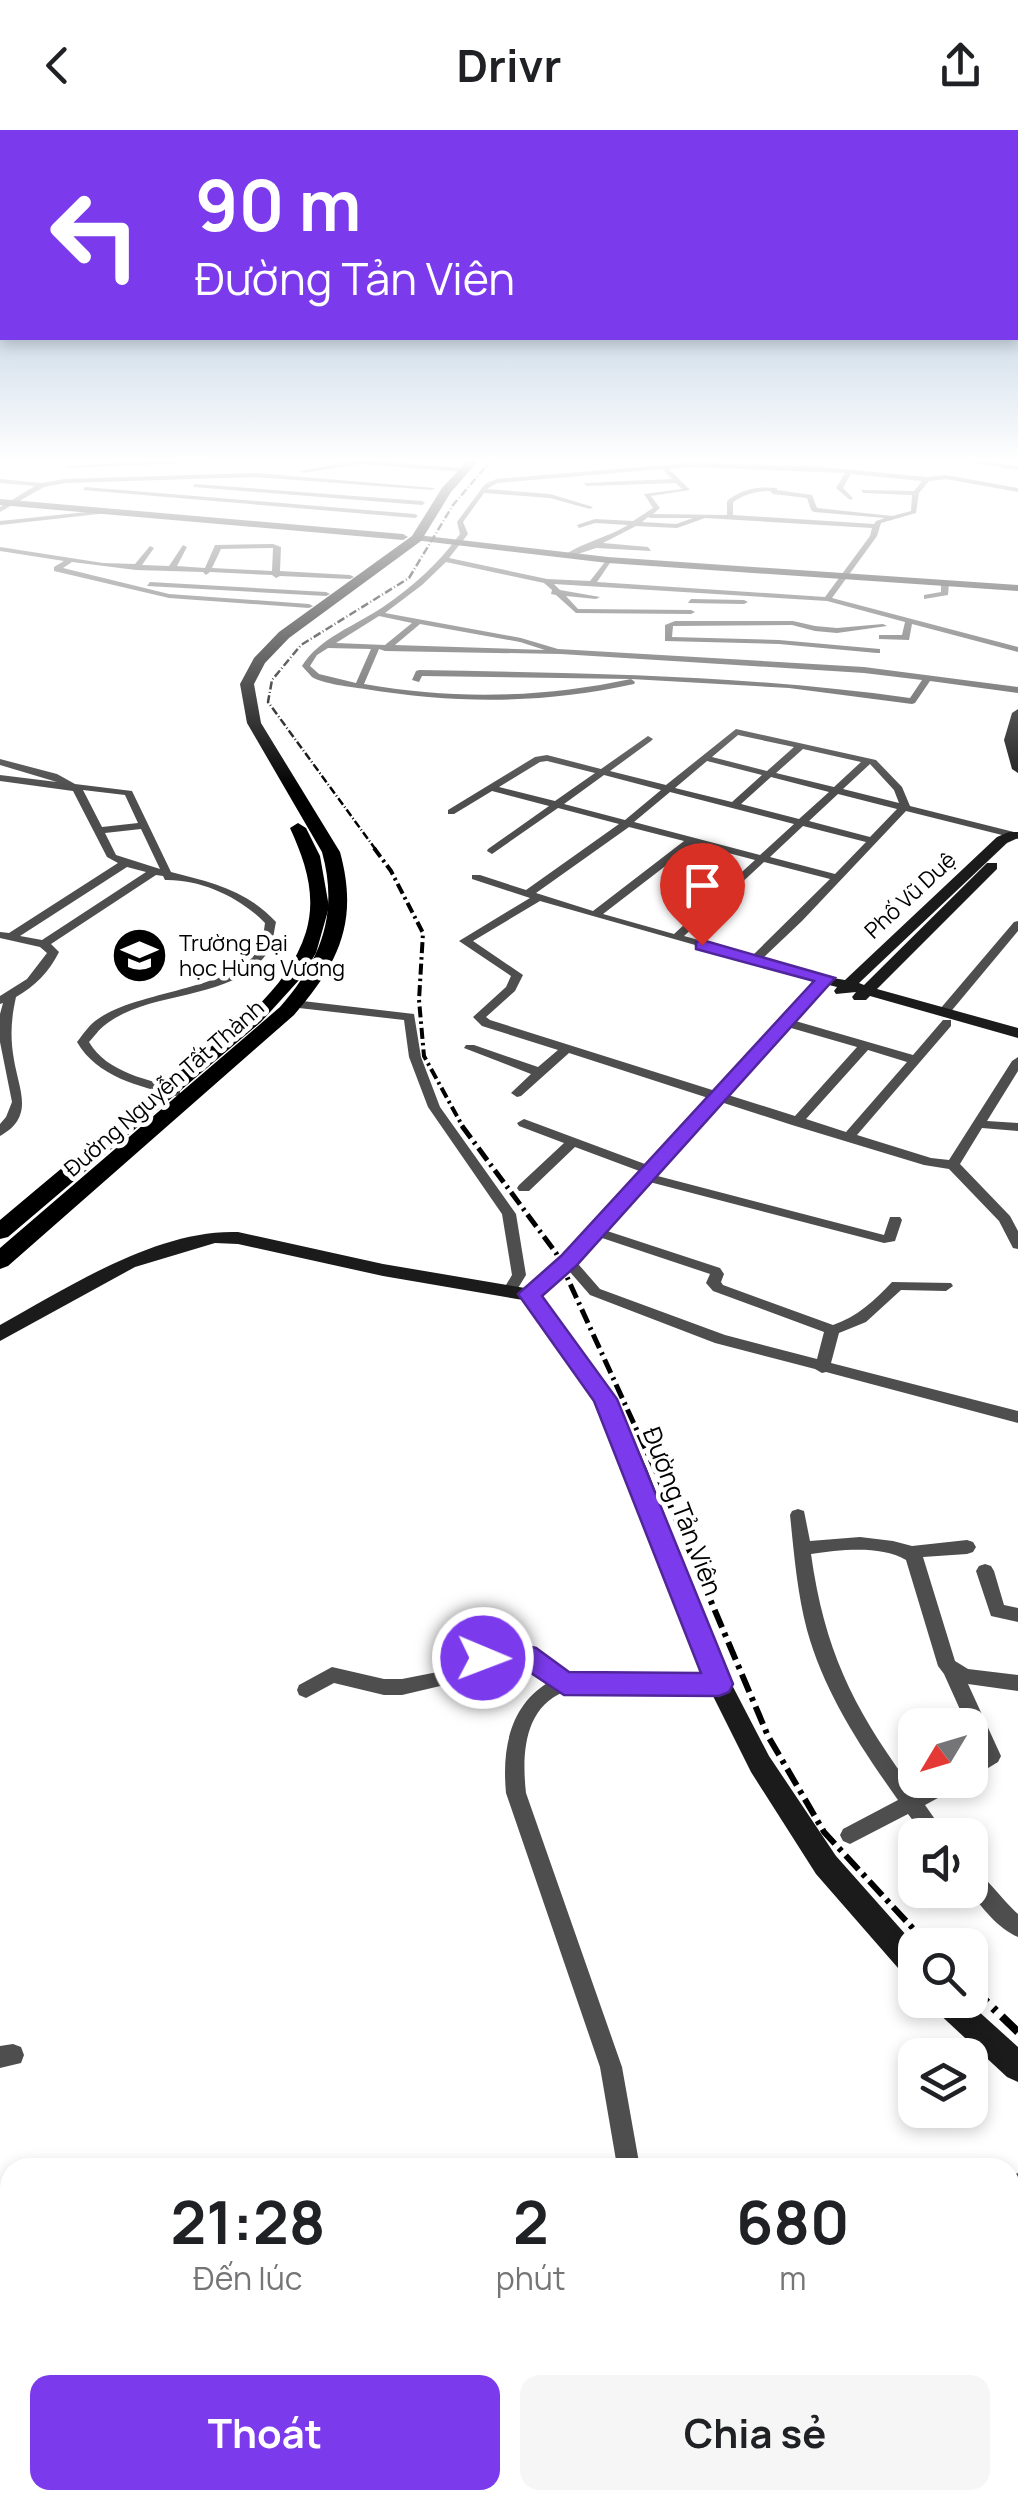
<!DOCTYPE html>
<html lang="vi">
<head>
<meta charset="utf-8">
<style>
	:root { --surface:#fff; --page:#f6f6f6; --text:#202124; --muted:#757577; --accent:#7c3aed }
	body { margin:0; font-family:Manrope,sans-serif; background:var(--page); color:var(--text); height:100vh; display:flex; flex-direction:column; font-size:38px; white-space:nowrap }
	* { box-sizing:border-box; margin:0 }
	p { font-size:32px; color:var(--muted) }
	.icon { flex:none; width:55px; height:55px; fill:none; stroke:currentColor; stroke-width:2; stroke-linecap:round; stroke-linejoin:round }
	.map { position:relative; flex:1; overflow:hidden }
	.details { position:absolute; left:0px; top:2028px; width:1020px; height:352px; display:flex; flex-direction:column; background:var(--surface); border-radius:30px 30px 0 0; box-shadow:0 5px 15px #0003 }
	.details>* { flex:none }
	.guide { position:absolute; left:0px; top:0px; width:1020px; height:210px; box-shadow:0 5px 15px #0003; background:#7c3aed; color:#fff; overflow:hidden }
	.needle { width:65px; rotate:232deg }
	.buttons { position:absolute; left:898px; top:1578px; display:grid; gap:20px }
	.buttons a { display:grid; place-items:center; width:90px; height:90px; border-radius:20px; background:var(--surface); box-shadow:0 5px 15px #0003; font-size:50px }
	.pin { position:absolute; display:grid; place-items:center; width:85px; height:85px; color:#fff; margin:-102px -42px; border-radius:50% 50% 50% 0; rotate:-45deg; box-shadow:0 0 10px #0007 }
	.pin .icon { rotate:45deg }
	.me { position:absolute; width:110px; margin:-55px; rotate:91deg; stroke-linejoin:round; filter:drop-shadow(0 0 8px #0008) }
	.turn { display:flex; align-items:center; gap:35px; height:210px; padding:0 30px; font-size:45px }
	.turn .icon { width:130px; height:130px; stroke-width:2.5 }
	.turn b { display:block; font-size:70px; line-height:85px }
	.eta { display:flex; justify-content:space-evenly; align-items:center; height:170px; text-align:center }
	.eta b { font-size:60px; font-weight:700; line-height:70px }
	.action { display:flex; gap:20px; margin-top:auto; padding:20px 30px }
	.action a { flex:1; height:115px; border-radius:20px; background:var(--accent); color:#fff; font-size:40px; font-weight:700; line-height:115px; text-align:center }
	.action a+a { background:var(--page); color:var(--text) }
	header { display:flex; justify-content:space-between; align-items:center; height:130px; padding:0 30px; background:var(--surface); font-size:45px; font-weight:700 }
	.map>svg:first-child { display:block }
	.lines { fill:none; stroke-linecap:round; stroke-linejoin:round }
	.street { fill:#4e4e4e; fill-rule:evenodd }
	.secondary { fill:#1b1b1b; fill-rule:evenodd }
	.primary { fill:#000; fill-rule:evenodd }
	.rail-far4 { stroke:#000; stroke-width:2.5; stroke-dasharray:8 2.5 1 2.5; stroke-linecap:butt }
	.rail-far3 { stroke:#000; stroke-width:4; stroke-dasharray:11 4 2.5 4; stroke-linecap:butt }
	.rail-far2 { stroke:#000; stroke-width:5; stroke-dasharray:15 5 2.5 5; stroke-linecap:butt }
	.rail-far1 { stroke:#000; stroke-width:6; stroke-dasharray:19 6 4 6; stroke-linecap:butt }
	.rail { stroke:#000; stroke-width:8; stroke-dasharray:24 8 4 8; stroke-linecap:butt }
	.route { fill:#7c3aed; stroke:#51269a; stroke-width:2.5 }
	.labels { text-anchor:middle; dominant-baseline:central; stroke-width:9; stroke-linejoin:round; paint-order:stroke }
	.far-street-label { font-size:22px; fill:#000; stroke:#fff }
	.far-poi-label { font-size:22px; fill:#000; stroke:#fff; text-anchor:start }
	.street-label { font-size:25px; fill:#000; stroke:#fff }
</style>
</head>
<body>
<header><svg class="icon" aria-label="back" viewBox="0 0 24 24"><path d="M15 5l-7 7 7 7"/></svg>Drivr<svg class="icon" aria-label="share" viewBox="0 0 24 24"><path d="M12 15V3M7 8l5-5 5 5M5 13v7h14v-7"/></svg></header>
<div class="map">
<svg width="1018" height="2379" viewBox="0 0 1018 2379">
	<rect width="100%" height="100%" fill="#fff"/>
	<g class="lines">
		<!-- street -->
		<g class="street">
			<path d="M 234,328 L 300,328 L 68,338 L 65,336 Z"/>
			<path d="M 937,328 L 957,328 L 1018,336 L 1018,340 Z"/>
			<path d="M 360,330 L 463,338 L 466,340 L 463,342 L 360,334 L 303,343 L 300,341 Z"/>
			<path d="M 690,333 L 812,336 L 927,347 L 946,345 L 1018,358 L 1018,362 L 946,349 L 929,351 L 919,363 L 916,383 L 881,393 L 877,406 L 832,468 L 1018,517 L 1018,522 L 912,494 L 909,510 L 879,509 L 879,505 L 902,505 L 905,492 L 827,471 L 554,454 L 560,460 L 600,467 L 596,469 L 566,466 L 578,479 L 691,480 L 695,482 L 691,484 L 576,483 L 556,465 L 551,464 L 552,460 L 544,453 L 446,432 L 422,455 L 385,483 L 521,508 L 558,519 L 864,537 L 1018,557 L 1018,563 L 930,551 L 915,573 L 912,574 L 789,558 L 631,549 L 635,552 L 634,554 C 543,574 457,574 365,559 C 352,557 323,554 312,547 C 311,546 303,537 302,536 C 319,508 355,496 383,477 C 414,456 439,433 460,404 L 457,392 L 485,354 L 496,349 ZM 690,337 L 845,343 L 836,358 L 850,370 L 853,368 L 843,358 L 851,344 L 922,351 L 914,361 L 861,360 L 863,363 L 912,365 L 911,381 L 892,386 L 817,378 L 812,365 L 777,360 L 777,358 C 758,356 742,359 727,371 L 727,385 L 653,384 L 660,378 L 651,366 L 690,360 L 669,339 ZM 662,339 L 672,349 L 584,353 L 586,356 L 676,353 L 682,359 L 644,364 L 653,378 L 633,391 L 595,389 L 577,395 L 579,398 L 595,393 L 628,395 C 608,407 585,412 566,424 L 566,428 L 596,418 L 651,421 L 648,417 L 603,413 L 636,396 L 677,398 L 705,388 L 872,398 L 870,406 L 825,467 L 597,452 L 612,430 L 608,428 L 590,451 L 547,449 L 449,428 L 468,404 L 463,392 L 484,363 L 550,368 L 590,379 L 593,377 L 550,364 L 487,359 L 497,353 ZM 770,361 L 773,364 L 807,368 L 811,380 L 814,382 L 885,388 L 876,391 L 874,394 L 733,385 L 733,372 C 745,364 756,361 770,361 ZM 648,387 L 651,388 L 693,388 L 676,394 L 642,392 ZM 379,486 L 412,493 L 385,515 L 336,513 ZM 420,494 L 520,512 L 545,520 L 395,515 ZM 328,518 L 371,519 L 356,553 L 319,544 L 310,536 L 317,525 ZM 379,519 L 385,521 L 561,524 L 864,543 L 922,550 L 910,568 C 747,545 583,543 419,540 L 416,541 L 412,550 L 419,552 L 422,546 L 631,549 C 541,568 455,570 364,554 Z"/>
			<path d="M 255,343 L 435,358 L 432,360 L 255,347 L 65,353 L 44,357 L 0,382 L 0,377 L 35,356 L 0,353 L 0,349 L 42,353 L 65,349 Z"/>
			<path d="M 195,354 L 422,371 L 425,373 L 422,375 L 193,357 Z"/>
			<path d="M 85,357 L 415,384 L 418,386 L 415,388 L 83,360 Z"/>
			<path d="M 106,380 L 108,383 L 0,395 L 0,391 Z"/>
			<path d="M 273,414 L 281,417 L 280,441 L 350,445 L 354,447 L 350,449 L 280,446 L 276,448 L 272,445 L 210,442 L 206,445 L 203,442 L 136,440 L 72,432 L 63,438 L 169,464 L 309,474 L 313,476 L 309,478 L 169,468 L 54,441 L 54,437 L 64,431 L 0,421 L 0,417 L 103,433 L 135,434 L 150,416 L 154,418 L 142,435 L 169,436 L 183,415 L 187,417 L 177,436 L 205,438 L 215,415 ZM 273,418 L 272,441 L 212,438 L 221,419 Z"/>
			<path d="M 945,451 L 949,453 L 948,465 L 924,469 L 924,465 L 941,462 L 941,453 Z"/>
			<path d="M 150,452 L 326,462 L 330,464 L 326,466 L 147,456 Z"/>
			<path d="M 691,469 L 744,470 L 748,472 L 744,474 L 688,473 Z"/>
			<path d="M 675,491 L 793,491 L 815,496 L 837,498 L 883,494 L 887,496 L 837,503 L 815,501 L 792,495 L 673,496 L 672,507 L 779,510 L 880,519 L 880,523 L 877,523 L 779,514 L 665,511 L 665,495 Z"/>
			<path d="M 736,599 L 876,630 L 902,657 L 910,676 L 1018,703 L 1018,709 L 906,681 L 802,791 L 763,828 L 830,847 L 830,851 L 826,852 L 540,771 L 473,811 L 523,845 L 515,861 L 486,887 L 490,890 L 795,986 L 857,917 L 784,896 L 784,890 L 792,890 L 913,925 L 943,890 L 951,890 L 951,896 L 857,1005 L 931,1028 L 949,1030 L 1012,931 L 1018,927 L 1018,941 L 987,991 L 1018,993 L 1018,1001 L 982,998 L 960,1034 L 1010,1086 L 1018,1101 L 1018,1119 L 1013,1118 L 999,1091 L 949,1039 L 924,1035 L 792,995 L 569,923 L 521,966 L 517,967 L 511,963 L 531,944 L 464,918 L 466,915 L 474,915 L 538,937 L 558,920 L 482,896 L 473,887 L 506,857 L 511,846 L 459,811 L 530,768 L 472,749 L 472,745 L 480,745 L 526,760 L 619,694 L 558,678 L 492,724 L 487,721 L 488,719 L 549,676 L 492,661 L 454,684 L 448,684 L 448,680 L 535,627 L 547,625 L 601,639 L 648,606 L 653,609 L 651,611 L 610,641 L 666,655 ZM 738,605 L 794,617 L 767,641 L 712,627 ZM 803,619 L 861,632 L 834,657 L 776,643 ZM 547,631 L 595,643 L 555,671 L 499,657 L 540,632 ZM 707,631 L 762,645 L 732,672 L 675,658 ZM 870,634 L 894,660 L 899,673 L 843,659 ZM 604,645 L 661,660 L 625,690 L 564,674 ZM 771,647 L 829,662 L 799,689 L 741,674 ZM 670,662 L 794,694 L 760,725 L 634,692 ZM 838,664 L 897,679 L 870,707 L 809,691 ZM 803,696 L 866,712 L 835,744 L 770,727 ZM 629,697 L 684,711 L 593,781 L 536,763 ZM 694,714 L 755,730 L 674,804 L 603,784 ZM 764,732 L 830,749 L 753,825 L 684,806 ZM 868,920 L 907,932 L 846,1002 L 806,989 Z"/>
			<path d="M 0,629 L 57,644 L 75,654 L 132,661 L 171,742 C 211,752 248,761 276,792 C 274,801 273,814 268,822 C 234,872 150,859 105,895 C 99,899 94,907 89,912 C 107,943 149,950 180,959 L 180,965 L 176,966 C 139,956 97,947 77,912 C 83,904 90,894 98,889 C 137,860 241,859 260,816 C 263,809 264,800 265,793 C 240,767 200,749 165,750 L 163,746 L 156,745 L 51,814 L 59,822 C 49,842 35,856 16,867 C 11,889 10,908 14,930 C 19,960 35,987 0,1006 L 0,994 L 6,987 L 12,972 L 0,912 L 0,884 L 3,873 L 0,874 L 0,866 L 27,849 L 47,823 L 40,817 L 0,808 L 0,802 L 9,803 L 118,733 L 107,727 L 73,661 L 0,651 L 0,645 L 57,652 L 0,635 ZM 83,660 L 125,665 L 138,693 L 102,697 ZM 141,699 L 160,739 L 116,725 L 105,703 ZM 127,737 L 146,742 L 42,810 L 20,806 Z"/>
			<path d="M 1018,791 L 1018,801 L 948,885 L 940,885 L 940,879 L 1014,792 Z"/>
			<path d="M 294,870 L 414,884 L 421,927 L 440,977 L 516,1084 L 526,1145 L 515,1163 L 505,1163 L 503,1160 L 512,1145 L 502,1084 L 428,977 L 409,927 L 404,890 L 290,877 L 288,874 Z"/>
			<path d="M 524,989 L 653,1037 L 655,1040 L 650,1044 L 884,1105 L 890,1087 L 900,1087 L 902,1090 L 895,1111 L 884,1113 L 638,1049 L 636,1046 L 642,1042 L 575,1017 L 529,1061 L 519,1061 L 517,1058 L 519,1055 L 564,1013 L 519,996 L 517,993 Z"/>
			<path d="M 595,1097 L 720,1138 L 724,1144 L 721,1152 L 723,1155 L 833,1195 C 857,1187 875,1170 892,1152 L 951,1153 L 953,1156 L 946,1161 L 901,1160 L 866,1192 L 839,1203 L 831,1233 L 1018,1281 L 1018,1293 L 826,1242 L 822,1243 L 815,1239 L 715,1213 L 590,1165 L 563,1134 L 561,1131 L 563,1128 L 573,1128 L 600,1159 L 725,1205 L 817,1229 L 824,1202 L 713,1161 L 706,1153 L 710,1144 L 590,1104 L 588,1101 L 590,1098 Z"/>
			<path d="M 798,1379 L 804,1381 L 810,1411 L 860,1407 L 893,1411 L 912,1416 L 967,1410 L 973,1412 L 976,1417 L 973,1422 L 967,1424 L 923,1427 L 955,1531 L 968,1539 L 1018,1545 L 1018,1561 L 968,1554 L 1001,1626 L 998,1632 L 970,1649 L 970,1630 L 980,1623 L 970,1601 L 970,1595 L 967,1595 L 944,1544 L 938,1536 L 906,1430 C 880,1415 840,1420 811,1424 C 825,1524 855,1581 914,1661 L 935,1650 L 963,1650 L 960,1656 L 925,1675 L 946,1705 L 924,1705 L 908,1684 L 850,1714 L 843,1711 L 840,1705 L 843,1699 L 898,1670 C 861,1618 824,1562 807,1500 C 797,1462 794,1423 790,1385 L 792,1381 Z"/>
			<path d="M 985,1434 L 991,1436 L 994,1441 L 1004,1475 L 1018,1478 L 1018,1492 L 991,1486 L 976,1441 L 979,1436 Z"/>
			<path d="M 502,1514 L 533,1521 L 567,1545 L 719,1546 L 726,1549 L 728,1554 L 726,1559 L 719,1562 C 688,1561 657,1561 626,1561 C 610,1561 578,1557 564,1562 C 523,1578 522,1627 526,1663 L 622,1937 L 640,2038 L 617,2036 L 600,1937 L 506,1663 C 502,1620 509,1576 549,1552 L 521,1532 L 502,1528 L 490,1533 L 470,1549 L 402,1565 L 384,1565 L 334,1553 L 306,1568 L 299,1565 L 297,1560 L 299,1555 L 332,1537 L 384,1549 L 402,1549 L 458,1538 L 476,1523 Z"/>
			<path d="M 970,1738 C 988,1747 1002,1770 1018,1784 L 1018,1807 C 997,1798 982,1777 968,1760 L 970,1760 Z"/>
			<path d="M 13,1914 L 21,1917 L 24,1925 L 21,1933 L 0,1938 L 0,1916 Z"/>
			<path d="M 1018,2043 L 1018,2068 L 1010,2071 L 1010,2046 Z"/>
			<path d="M 322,2370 L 352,2370 L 349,2379 L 319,2379 Z"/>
			<path d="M 864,2370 L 890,2370 L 889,2379 L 863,2379 Z"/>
		</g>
		<!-- secondary -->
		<g class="secondary">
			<path d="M 0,369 L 403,404 L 408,407 L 403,410 L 0,375 Z"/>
			<path d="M 417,405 L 608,427 L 1018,455 L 1018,461 L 608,433 L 414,410 Z"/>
			<path d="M 1018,579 L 1018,643 L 1012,639 L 1004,610 L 1012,583 Z"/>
			<path d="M 1009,702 L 1018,702 L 1018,708 L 1007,713 L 859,853 L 864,855 L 987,733 L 997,733 L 997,739 L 877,859 L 1018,898 L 1018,908 L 870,866 L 866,870 L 854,870 L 852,867 L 856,862 L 836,864 L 834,861 L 837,857 L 829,855 L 575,1135 L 540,1166 L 616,1269 L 647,1339 L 731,1553 L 769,1626 L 836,1726 L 915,1815 L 915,1849 L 905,1846 L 816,1744 L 751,1642 L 707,1554 L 625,1339 L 595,1271 L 523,1170 L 383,1146 L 238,1114 L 215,1113 L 135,1137 L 0,1211 L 0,1195 C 69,1157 157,1099 238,1102 L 383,1134 L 525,1158 L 561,1127 L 821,846 L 845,850 L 997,707 Z"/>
			<path d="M 930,1870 L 966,1870 L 1018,1917 L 1018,1952 L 1007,1947 L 935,1880 Z"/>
		</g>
		<!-- primary -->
		<g class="primary">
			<path d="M 470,328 L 481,328 L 451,362 L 421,411 L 289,508 L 265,533 L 254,554 L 261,593 L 340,722 C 359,791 339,833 294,885 L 8,1136 L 0,1139 L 0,1118 L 280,877 C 321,830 339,784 322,722 L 247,593 L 240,554 L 254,528 L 279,502 L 412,406 L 442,358 Z"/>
			<path d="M 298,693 L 306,698 L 320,726 L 329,777 L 316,823 L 300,849 L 261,892 L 8,1107 L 0,1109 L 0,1090 C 51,1047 103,1004 154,961 C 206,918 285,871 306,802 C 317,765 305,731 290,698 Z"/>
		</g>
		<!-- rail-far4 -->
		<path class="rail-far4" d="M 376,720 L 268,572 L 272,550 L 301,515 L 409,448 L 453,375 L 493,328"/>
		<!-- rail-far3 -->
		<path class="rail-far3" d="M 374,718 L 391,741 L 423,803 L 419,870 L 424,926 L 464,999"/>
		<!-- rail-far2 -->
		<path class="rail-far2" d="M 462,996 L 556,1123 L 661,1353"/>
		<!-- rail-far1 -->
		<path class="rail-far1" d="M 660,1351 L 768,1606 L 824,1702 L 919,1805"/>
		<!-- rail -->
		<g class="rail">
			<path d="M 916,1803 L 929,1815"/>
			<path d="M 970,1856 L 1018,1902"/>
		</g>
	</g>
	<!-- sky -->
	<linearGradient id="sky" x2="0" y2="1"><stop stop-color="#89aaca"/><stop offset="0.5" stop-color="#fff"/><stop offset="1" stop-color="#fff" stop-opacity="0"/></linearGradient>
	<rect width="1018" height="661" fill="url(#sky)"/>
	<!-- route -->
	<path class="route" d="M 702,810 L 835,848 L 576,1136 L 542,1166 L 617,1269 L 733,1554 L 729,1562 L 719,1566 L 564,1565 L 519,1535 L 503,1532 L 483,1539 L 473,1536 L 469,1528 L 473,1520 L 502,1510 L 536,1518 L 569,1542 L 701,1543 L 594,1271 L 518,1164 L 561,1126 L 814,851 L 696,819 L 696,812 Z"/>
	<!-- icons -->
	<defs>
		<symbol id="university-disc" viewBox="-11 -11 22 22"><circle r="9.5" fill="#000" stroke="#fff"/><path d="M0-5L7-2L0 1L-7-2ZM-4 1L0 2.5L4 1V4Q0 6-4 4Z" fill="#fff"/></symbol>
	</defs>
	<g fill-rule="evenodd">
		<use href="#university-disc" x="108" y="794" width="63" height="63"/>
	</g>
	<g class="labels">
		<!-- far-street labels -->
		<g class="far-street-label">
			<text transform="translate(910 765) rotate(-43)">Phố Vũ Duệ</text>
			<text transform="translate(164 958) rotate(-41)">Đường Nguyễn Tất Thành</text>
		</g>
		<!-- far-poi labels -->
		<g class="far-poi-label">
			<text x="179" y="813">Trường Đại<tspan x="179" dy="25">học Hùng Vương</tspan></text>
		</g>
		<!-- street labels -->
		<g class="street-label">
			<text transform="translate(683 1381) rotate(69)">Đường Tản Viên</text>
		</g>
	</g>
</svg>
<div class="buttons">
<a><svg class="needle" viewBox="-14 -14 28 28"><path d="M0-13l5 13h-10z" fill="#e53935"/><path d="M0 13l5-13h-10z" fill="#757577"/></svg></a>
<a><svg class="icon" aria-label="sound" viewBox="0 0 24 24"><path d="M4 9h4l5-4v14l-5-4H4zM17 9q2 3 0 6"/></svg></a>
<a><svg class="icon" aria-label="search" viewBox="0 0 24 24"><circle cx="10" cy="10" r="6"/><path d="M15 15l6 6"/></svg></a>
<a><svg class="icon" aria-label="layers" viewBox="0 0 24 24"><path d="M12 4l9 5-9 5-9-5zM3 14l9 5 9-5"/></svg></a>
</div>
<div class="pin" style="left:702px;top:815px;background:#d93025"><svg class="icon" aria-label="arrive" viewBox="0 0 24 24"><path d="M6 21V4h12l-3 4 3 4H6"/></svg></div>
<svg class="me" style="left:483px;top:1528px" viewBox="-20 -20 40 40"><circle r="17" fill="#7c3aed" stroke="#fff" stroke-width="3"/><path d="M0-11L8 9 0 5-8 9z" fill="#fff"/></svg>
<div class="guide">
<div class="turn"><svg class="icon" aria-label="left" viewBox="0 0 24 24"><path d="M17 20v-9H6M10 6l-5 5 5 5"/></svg><div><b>90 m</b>Đường Tản Viên</div></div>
</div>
<section class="details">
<div class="eta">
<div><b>21:28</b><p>Đến lúc</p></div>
<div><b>2</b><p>phút</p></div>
<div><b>680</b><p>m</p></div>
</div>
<div class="action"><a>Thoát</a><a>Chia sẻ</a></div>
</section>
</div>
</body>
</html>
